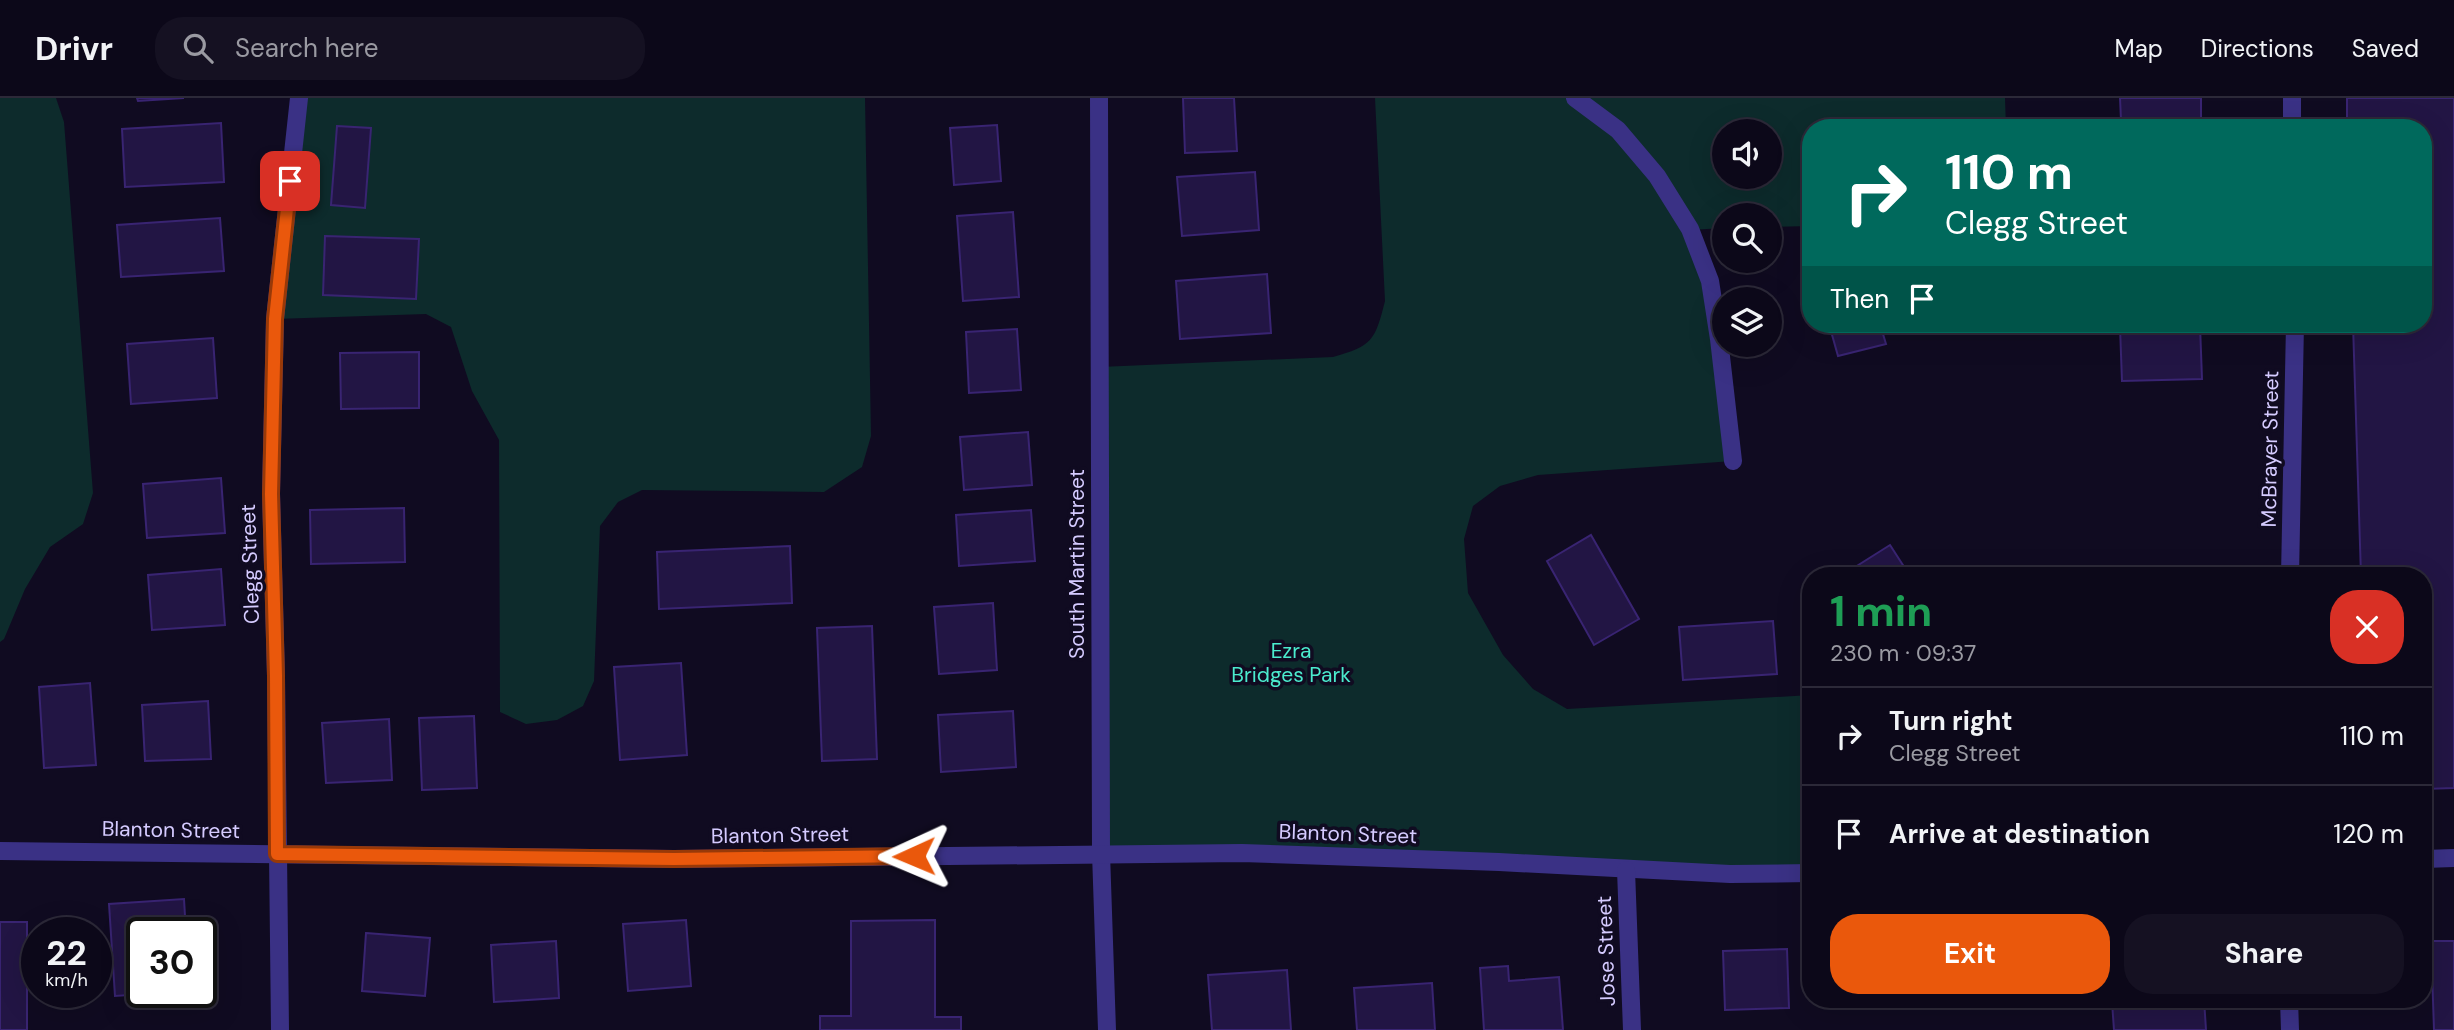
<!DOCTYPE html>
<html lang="en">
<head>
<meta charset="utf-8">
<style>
	:root { --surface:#0c0819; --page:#151122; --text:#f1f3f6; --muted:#9a9aa2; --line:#2c2938; --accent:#ea580c }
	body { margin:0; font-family:"DM Sans",sans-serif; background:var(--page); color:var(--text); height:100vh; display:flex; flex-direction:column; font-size:26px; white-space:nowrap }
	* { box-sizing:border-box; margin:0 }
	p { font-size:23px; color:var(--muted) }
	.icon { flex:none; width:38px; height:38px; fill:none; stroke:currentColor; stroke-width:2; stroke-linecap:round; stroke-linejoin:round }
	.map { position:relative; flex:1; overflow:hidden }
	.side { position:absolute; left:1802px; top:469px; width:630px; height:441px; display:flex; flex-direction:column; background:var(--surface); border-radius:28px; box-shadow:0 7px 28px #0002,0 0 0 2px var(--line) }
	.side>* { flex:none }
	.guide { position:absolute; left:1802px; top:21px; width:630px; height:214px; border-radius:28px; box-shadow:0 7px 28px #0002,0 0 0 2px var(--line); background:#00695c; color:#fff; overflow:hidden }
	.controls { position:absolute; left:1712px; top:21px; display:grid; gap:14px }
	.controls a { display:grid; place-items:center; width:70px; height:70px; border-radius:50%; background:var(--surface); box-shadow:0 7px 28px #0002,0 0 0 2px var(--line); font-size:35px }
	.speed { position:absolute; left:21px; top:819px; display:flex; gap:14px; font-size:35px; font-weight:700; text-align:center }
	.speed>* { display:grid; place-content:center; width:91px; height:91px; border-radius:50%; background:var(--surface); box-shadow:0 7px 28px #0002,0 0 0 2px var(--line); line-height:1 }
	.speed small { font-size:18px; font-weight:400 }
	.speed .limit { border:4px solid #111; border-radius:10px; background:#fff; color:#111 }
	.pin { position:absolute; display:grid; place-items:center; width:60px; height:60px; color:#fff; margin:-30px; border-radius:14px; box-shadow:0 4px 10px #0006 }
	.me { position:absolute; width:77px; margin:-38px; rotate:269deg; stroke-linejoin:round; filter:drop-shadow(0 0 5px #0008) }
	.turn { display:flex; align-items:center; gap:24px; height:147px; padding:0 28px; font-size:32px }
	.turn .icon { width:91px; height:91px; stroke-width:2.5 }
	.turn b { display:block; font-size:49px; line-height:60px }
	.then { display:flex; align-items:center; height:66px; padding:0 28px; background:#0003; gap:14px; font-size:26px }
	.round { display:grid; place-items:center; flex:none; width:74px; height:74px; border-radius:28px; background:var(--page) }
	.headline { display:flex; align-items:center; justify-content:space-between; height:119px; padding:0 28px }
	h1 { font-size:42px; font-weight:700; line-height:52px; color:#1e9e55 }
	.cta { display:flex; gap:14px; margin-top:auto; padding:14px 28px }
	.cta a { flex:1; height:80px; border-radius:28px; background:var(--accent); color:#fff; font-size:28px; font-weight:700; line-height:80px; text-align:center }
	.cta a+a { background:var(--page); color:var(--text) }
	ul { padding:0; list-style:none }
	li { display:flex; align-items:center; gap:21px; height:98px; padding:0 28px; border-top:2px solid var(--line) }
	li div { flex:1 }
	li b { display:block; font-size:26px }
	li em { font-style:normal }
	header { display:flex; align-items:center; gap:42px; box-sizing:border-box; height:98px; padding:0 35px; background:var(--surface); border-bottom:2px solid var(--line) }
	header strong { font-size:33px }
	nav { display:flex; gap:38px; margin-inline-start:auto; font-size:24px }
	.search { width:490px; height:63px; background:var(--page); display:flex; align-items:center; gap:18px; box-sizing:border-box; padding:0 24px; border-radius:28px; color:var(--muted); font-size:26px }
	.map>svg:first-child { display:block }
	.green { fill:#0d2b2c; fill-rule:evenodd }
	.building { fill:#221544; stroke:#392472; stroke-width:2 }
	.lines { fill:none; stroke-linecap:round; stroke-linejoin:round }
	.minor { stroke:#3a3185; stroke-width:18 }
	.route-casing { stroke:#983908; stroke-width:18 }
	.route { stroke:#ea580c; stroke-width:12 }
	.labels { text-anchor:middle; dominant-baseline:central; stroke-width:7; stroke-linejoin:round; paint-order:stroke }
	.street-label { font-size:21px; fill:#d5cbff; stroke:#100b21 }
	.park-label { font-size:21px; fill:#4bebce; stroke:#100b21 }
</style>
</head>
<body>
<header>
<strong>Drivr</strong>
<div class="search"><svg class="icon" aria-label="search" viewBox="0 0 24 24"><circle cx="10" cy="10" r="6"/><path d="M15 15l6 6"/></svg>Search here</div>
<nav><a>Map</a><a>Directions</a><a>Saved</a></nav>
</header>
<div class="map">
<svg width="2454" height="932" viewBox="0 0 2454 932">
	<rect width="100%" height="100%" fill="#100b21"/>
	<!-- green -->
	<g class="green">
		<path d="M 0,0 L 56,0 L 64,24 L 93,395 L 83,426 L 50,449 L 25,491 L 4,541 L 0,544 Z"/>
		<path d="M 299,0 L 865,0 L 871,338 L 862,369 L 824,394 L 642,392 L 618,404 L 600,428 L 594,583 L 583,608 L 557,622 L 526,626 L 500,614 L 499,342 L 472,293 L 451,229 L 426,216 L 275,221 Z"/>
		<path d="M 1375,0 L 2005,0 L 2006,30 L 1811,30 L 1811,128 L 1769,129 L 1769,117 L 1724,117 L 1724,130 L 1690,132 L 1710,183 L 1733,363 L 1538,377 L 1500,388 L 1473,408 L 1464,441 L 1468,495 L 1503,557 L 1533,591 L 1567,611 L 1811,597 L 1811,775 L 1101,755 L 1100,269 L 1333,259 C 1372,248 1375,243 1385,203 ZM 1724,33 L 1769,33 L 1769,79 L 1724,79 Z"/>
	</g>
	<!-- building -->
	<g class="building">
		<path d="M 137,0 L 184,0 L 138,3 Z"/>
		<path d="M 1183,0 L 1234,0 L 1237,53 L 1185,55 Z"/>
		<path d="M 2120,0 L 2201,0 L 2201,20 L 2121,22 Z"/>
		<path d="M 2347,0 L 2454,0 L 2454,690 L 2424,691 L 2424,478 L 2361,478 L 2353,226 L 2424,226 L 2424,30 L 2347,30 Z"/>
		<path d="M 221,25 L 224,84 L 125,89 L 122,31 Z"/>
		<path d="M 997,27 L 1001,83 L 954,87 L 950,30 Z"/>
		<path d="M 337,28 L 371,30 L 365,110 L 331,107 Z"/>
		<path d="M 1255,74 L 1259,132 L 1182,138 L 1177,79 Z"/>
		<path d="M 1013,114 L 1019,199 L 963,203 L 957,118 Z"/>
		<path d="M 220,120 L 224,173 L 121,179 L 117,127 Z"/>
		<path d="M 325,138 L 419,141 L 416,201 L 323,197 Z"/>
		<path d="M 1267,176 L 1271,235 L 1180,241 L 1176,183 Z"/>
		<path d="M 1829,226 L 1880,226 L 1886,246 L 1838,258 Z"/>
		<path d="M 2200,227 L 2202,281 L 2122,283 L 2120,229 Z"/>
		<path d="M 1017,231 L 1021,292 L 969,295 L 966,234 Z"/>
		<path d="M 213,240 L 217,300 L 131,306 L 127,246 Z"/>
		<path d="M 419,254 L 419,310 L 341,311 L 340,255 Z"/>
		<path d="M 1028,334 L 1032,387 L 964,392 L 960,339 Z"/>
		<path d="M 221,380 L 225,435 L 147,440 L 143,386 Z"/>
		<path d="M 404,410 L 405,464 L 311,466 L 310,412 Z"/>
		<path d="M 1031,412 L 1035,463 L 959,468 L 956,417 Z"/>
		<path d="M 1591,437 L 1639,521 L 1594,547 L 1547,463 Z"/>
		<path d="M 1890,447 L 1910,478 L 1841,478 Z"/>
		<path d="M 790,448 L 792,505 L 659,511 L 657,454 Z"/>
		<path d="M 221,471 L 225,527 L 152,532 L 148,477 Z"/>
		<path d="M 993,505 L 997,572 L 939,576 L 934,509 Z"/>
		<path d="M 1773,523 L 1777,576 L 1683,582 L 1679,529 Z"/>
		<path d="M 872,528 L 877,661 L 822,663 L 817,530 Z"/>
		<path d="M 681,565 L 687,657 L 620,662 L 614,569 Z"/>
		<path d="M 90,585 L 96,667 L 44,670 L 39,589 Z"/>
		<path d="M 208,603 L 211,661 L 145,663 L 142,607 Z"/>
		<path d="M 1013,613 L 1016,669 L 941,674 L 938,617 Z"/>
		<path d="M 474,618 L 477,690 L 422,692 L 419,620 Z"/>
		<path d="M 389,621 L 392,682 L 326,685 L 322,625 Z"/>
		<path d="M 184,801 L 186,835 L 142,835 L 142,894 L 158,895 L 115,898 L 109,806 Z"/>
		<path d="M 686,822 L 691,888 L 628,893 L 623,826 Z"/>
		<path d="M 935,822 L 935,919 L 961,919 L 961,932 L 820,932 L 820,918 L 851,918 L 851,823 Z"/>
		<rect x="0" y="824" width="27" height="108"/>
		<path d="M 366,835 L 430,840 L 425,898 L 362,893 Z"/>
		<path d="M 556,843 L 559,900 L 494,904 L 491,847 Z"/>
		<path d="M 2431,843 L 2454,843 L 2454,932 L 2434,932 Z"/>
		<path d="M 1787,851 L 1789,910 L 1725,912 L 1723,853 Z"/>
		<path d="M 1508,868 L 1509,883 L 1559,879 L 1563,932 L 1484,932 L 1480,870 Z"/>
		<path d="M 1287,872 L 1291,932 L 1212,932 L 1208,877 Z"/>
		<path d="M 1432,885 L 1435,932 L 1357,932 L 1354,890 Z"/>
		<path d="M 2156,901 L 2204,901 L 2206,932 L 2114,932 L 2112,904 Z"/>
	</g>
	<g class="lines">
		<!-- minor -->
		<g class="minor">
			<path d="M 1099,0 L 1101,755 L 1107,932"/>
			<path d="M 1575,0 L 1618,32 L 1657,78 L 1690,131 L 1710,183 L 1719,241 L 1733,363"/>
			<path d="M 2292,0 L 2292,30"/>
			<path d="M 2290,478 L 2295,226"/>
			<path d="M 0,753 L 674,761 L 1242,755 L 1499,764 L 1730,776 L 1811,775"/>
			<path d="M 2424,761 L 2454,760"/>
			<path d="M 1626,772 L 1632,932"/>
			<path d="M 2289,901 L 2290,932"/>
			<path d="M 280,932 L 276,578 L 271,395 L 275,221 L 299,0"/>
		</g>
	</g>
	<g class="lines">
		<defs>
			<path id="route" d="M 290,83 L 275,221 L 271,396 L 276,578 L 277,756 L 674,761 L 914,758"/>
		</defs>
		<!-- route casing -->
		<use href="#route" class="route-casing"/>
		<!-- route -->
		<use href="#route" class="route"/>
	</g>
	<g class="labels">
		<!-- street labels -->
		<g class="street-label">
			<text transform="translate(2270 351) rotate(-89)">McBrayer Street</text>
			<text transform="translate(250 466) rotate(-92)">Clegg Street</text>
			<text transform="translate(1077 466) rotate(-90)">South Martin Street</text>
			<text transform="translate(171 732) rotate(1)">Blanton Street</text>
			<text transform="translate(1348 736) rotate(2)">Blanton Street</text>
			<text transform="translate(780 737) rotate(-1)">Blanton Street</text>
			<text transform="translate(1606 853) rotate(-92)">Jose Street</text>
		</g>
		<!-- park labels -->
		<g class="park-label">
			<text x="1291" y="553">Ezra<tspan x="1291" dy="24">Bridges Park</tspan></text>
		</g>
	</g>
</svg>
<div class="controls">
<a><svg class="icon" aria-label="sound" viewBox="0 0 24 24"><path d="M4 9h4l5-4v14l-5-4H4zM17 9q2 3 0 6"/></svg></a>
<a><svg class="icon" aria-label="search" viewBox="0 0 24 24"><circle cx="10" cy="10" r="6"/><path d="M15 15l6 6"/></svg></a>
<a><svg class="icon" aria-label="layers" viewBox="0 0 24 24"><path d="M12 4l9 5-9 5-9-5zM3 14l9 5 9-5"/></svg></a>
</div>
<div class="speed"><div>22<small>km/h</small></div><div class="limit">30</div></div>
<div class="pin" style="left:290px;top:83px;background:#d93025"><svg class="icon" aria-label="arrive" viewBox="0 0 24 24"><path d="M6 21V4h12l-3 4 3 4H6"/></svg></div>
<svg class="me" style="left:914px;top:758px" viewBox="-20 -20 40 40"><path d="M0-17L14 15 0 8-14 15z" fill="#ea580c" stroke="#fff" stroke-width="4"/></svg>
<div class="guide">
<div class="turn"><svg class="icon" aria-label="right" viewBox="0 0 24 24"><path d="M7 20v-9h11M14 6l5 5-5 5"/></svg><div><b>110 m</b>Clegg Street</div></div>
<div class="then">Then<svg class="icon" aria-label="arrive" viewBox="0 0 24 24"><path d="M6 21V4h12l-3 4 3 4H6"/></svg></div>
</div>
<section class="side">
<div class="headline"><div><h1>1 min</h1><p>230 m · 09:37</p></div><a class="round" style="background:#d93025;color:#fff"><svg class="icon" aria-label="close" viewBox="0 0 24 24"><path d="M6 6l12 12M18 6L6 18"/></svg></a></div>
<ul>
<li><svg class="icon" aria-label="right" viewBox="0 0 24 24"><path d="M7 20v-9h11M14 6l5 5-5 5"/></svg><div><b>Turn right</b><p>Clegg Street</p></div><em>110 m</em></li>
<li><svg class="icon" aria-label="arrive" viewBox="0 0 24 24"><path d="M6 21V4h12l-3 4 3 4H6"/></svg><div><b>Arrive at destination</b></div><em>120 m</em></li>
</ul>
<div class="cta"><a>Exit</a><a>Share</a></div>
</section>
</div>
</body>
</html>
